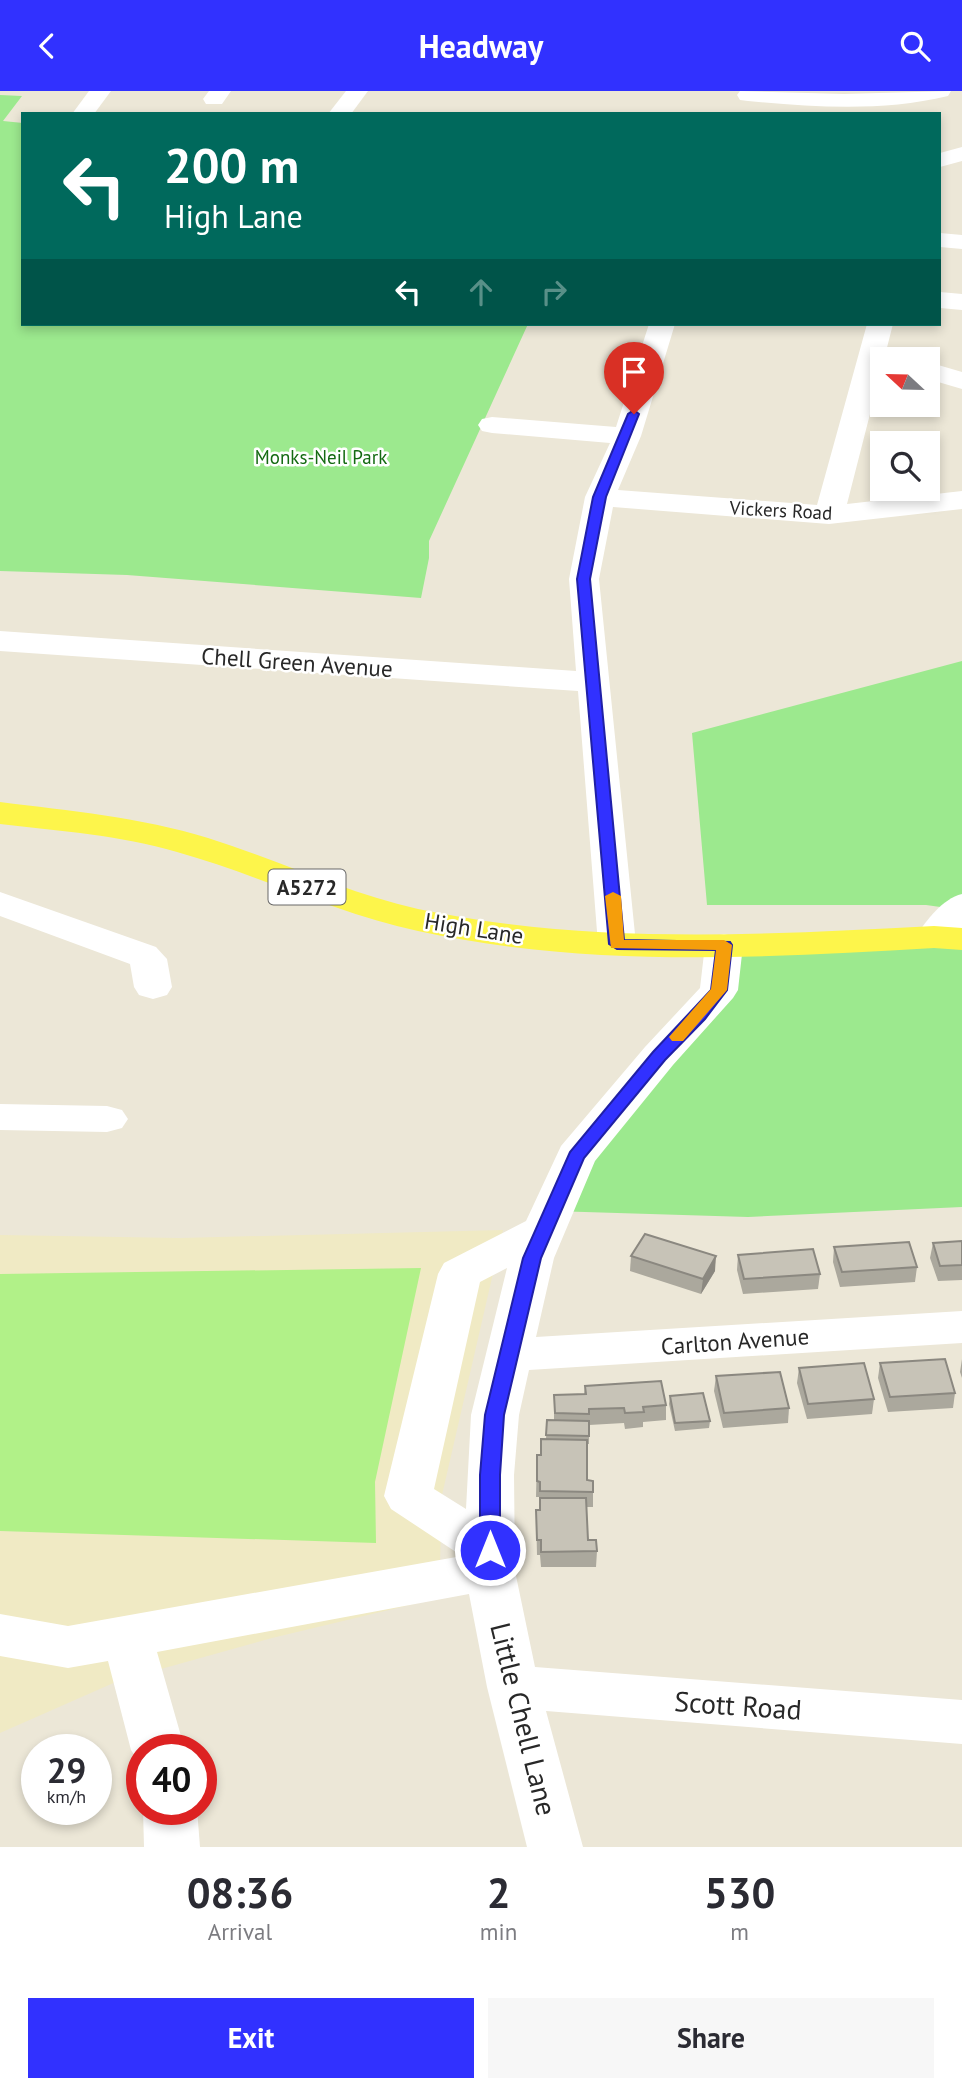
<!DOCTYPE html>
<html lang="en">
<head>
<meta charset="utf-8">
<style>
	:root { --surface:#fff; --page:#f7f7f7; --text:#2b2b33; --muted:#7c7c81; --accent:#3131ff }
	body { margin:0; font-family:"PT Sans",sans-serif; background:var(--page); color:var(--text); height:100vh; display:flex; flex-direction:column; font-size:26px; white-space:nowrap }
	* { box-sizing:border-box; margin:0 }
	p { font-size:23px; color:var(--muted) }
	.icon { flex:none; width:38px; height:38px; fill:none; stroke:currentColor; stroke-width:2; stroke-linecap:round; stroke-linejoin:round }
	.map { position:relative; height:1756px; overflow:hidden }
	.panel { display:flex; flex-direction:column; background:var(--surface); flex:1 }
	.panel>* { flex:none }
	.guide { position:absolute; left:21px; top:21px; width:920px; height:214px; border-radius:0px; box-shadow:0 4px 10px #0003; background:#00695c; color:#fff; overflow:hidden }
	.needle { width:46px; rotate:292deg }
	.tools { position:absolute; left:870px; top:256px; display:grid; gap:14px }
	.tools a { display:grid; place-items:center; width:70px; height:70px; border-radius:0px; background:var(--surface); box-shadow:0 4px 10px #0003; font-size:35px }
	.speed { position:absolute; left:21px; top:1643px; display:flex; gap:14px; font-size:35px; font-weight:700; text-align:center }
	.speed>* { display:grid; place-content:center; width:91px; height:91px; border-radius:50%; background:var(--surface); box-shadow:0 4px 10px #0003; line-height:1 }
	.speed small { font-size:18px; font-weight:400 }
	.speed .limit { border:10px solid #d22; background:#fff; color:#111 }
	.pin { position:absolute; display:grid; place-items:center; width:60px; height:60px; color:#fff; margin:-72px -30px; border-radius:50% 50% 50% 0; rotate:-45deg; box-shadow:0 0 7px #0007 }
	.pin .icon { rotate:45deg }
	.me { position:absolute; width:77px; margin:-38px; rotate:0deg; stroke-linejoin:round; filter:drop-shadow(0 0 5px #0008) }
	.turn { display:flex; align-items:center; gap:24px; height:147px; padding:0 28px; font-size:32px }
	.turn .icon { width:91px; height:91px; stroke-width:2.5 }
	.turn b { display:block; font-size:49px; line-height:60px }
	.lanes { display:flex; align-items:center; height:66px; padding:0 28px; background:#0003; justify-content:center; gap:35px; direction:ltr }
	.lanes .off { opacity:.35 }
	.eta { display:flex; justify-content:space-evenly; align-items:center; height:119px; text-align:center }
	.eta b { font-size:42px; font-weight:600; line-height:49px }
	.cta { display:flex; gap:14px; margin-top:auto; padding:14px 28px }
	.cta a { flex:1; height:80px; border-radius:0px; background:var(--accent); color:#fff; font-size:28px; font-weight:600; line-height:80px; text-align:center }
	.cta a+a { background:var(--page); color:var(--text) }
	header { display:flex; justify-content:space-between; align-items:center; height:91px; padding:0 28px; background:var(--accent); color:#fff; font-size:32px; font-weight:600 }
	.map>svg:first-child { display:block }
	.education { fill:#f0eac4 }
	.green { fill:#9ce98e }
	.pitch { fill:#b1f188 }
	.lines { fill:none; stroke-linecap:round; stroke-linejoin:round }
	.minor { fill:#fff; fill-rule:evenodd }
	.major { fill:#fdf54b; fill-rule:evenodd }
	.wall { fill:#aba89d }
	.shaded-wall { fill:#8b8880 }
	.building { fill:#c7c3b7; stroke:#8b8880; stroke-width:2 }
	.route { fill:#3131ff; stroke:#2020a6; stroke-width:2 }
	.slow { fill:#f59e0b }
	.labels { text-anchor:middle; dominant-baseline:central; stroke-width:5; stroke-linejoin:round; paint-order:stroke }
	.far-park-label { font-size:19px; fill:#146a12; stroke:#fff }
	.far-street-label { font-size:19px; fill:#282828; stroke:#fff }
	.shield { fill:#fff; stroke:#686868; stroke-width:2 }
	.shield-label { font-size:21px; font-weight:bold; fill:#282828 }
	.street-label { font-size:23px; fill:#282828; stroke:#fff }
	.near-street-label { font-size:28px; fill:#282828; stroke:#fff }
</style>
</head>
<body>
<header><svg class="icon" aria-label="back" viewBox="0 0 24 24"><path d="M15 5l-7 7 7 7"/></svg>Headway<svg class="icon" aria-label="search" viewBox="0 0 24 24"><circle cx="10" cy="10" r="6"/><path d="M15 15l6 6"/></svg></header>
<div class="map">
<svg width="962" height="1756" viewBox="0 0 962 1756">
	<rect width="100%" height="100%" fill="#ece7d7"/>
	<!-- education -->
	<path class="education" d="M 503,1139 L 442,1404 L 439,1507 L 272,1547 L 118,1590 L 0,1642 L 0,1144 L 180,1147 Z"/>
	<!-- green -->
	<g class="green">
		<path d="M 0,4 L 22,5 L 3,30 L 23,32 L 23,233 L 528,233 L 429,450 L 429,467 L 421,507 L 127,484 L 0,480 Z"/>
		<path d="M 962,570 L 962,819 L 926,814 L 707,814 L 692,642 Z"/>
		<path d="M 962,848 L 962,1116 L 748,1126 L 552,1120 L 699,924 L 724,854 Z"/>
	</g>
	<!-- pitch -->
	<path class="pitch" d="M 421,1177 L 375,1391 L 376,1452 L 0,1440 L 0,1183 Z"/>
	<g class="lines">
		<!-- minor -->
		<g class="minor">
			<path d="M 89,0 L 111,0 L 94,23 L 72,23 Z"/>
			<path d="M 209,0 L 231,0 L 222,13 L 206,13 L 203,8 Z"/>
			<path d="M 346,0 L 368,0 L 351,23 L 328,23 Z"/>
			<path d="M 740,0 L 844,3 L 951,0 L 948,5 C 881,21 815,16 748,10 L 740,9 L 737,4 Z"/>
			<path d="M 962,56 L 962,70 L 940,76 L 940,62 Z"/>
			<path d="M 940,142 L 962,144 L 962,158 L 940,156 Z"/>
			<path d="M 940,201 L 962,203 L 962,219 L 940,217 Z"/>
			<path d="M 649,233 L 675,233 L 641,345 L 618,399 L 817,414 L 867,233 L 893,233 L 847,413 L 962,400 L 962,418 L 829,433 L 613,416 L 599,488 L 636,853 L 630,861 L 617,864 L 604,861 L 598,853 L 578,600 L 0,560 L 0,540 L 576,580 L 569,488 L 585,406 L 610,352 L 492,342 L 482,340 L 478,334 L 482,328 L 492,326 L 616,336 Z"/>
			<path d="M 928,271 L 962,281 L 962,298 L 928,288 Z"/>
			<path d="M 0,801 L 156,856 L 167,868 L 172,896 L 167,904 L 153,908 L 139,904 L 134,896 L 130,873 L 0,825 Z"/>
			<path d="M 962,803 L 962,837 C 949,853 942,859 921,854 L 915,846 C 927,829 942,808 962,803 Z"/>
			<path d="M 724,843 L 737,846 L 743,854 L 738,899 L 733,907 L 673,974 L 595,1070 L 554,1167 L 536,1246 L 962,1220 L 962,1252 L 529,1279 L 519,1324 L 514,1384 L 515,1480 L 535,1576 L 962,1609 L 962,1653 L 546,1620 L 583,1756 L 527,1756 L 487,1596 L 469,1503 L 157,1561 L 185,1659 L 142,1659 L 142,1676 L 131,1659 L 108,1570 L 68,1577 L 0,1565 L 0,1523 L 68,1535 L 462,1465 L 391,1418 L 384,1405 L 438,1183 L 444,1172 L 526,1130 L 561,1055 L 645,956 L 700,897 L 705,854 L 711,846 ZM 507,1177 L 471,1324 L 466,1418 L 434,1398 L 480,1191 Z"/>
			<path d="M 0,1013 L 107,1015 L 122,1019 L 128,1028 L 122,1037 L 107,1041 L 0,1039 Z"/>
			<path d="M 143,1718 L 197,1718 L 200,1756 L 144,1756 Z"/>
		</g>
		<!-- major -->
		<path class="major" d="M 0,711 C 70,720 140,726 208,747 C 278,769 346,802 418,818 C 588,854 762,844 934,835 L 962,837 L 962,859 L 934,857 C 762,867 588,877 418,840 C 335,822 259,784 177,761 C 120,744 59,740 0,733 Z"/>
	</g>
	<!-- wall -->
	<g class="wall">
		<path d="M 962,1150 L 962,1189 L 938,1190 L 930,1167 L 933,1152 Z"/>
		<path d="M 834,1156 L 917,1176 L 915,1191 L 840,1196 L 833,1171 Z"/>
		<path d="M 738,1164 L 820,1183 L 818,1198 L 743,1203 L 737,1179 Z"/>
		<path d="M 631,1165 L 715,1180 L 701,1203 L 630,1180 Z"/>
		<path d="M 962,1268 L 962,1287 L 960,1281 Z"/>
		<path d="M 880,1272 L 955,1302 L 953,1317 L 888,1321 L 878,1287 Z"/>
		<path d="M 799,1277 L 874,1308 L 872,1323 L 807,1328 L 797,1292 Z"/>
		<path d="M 716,1285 L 789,1317 L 788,1332 L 723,1337 L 714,1300 Z"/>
		<path d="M 585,1295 L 666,1314 L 666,1329 L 643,1331 L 643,1336 L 625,1338 L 624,1332 L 589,1334 L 589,1353 L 587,1353 L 587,1389 L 593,1401 L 593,1416 L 586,1416 L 588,1449 L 597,1460 L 596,1476 L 541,1476 L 540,1464 L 537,1464 L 536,1419 L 539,1419 L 540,1411 L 539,1406 L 536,1406 L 537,1364 L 541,1364 L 546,1348 L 547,1329 L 554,1329 L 554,1304 L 584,1303 Z"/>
		<path d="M 670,1305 L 710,1330 L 709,1337 L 675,1340 L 669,1313 Z"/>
	</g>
	<!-- shaded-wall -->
	<path class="shaded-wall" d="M 716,1165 L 715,1180 L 701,1203 L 703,1188 Z"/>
	<!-- building -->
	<g class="building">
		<path d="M 645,1143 L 716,1165 L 703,1188 L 631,1165 Z"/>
		<path d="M 962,1150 L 962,1174 L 940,1175 L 933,1152 Z"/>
		<path d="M 909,1151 L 917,1176 L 842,1181 L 834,1156 Z"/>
		<path d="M 813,1158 L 820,1183 L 744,1188 L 738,1164 Z"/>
		<path d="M 945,1268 L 955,1302 L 890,1306 L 880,1272 Z"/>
		<path d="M 864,1272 L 874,1308 L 808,1313 L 799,1277 Z"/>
		<path d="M 780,1281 L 789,1317 L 724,1322 L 716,1285 Z"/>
		<path d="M 661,1290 L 666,1314 L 643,1316 L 644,1321 L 625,1322 L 624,1317 L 589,1318 L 589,1323 L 555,1322 L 554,1304 L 586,1303 L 585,1295 Z"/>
		<path d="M 703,1302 L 710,1330 L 675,1332 L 670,1305 Z"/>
		<path d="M 547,1329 L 589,1330 L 589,1345 L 546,1344 Z"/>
		<path d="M 541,1348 L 587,1349 L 587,1389 L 593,1390 L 593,1401 L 540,1400 L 540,1391 L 537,1390 L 537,1364 L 541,1364 Z"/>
		<path d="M 540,1407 L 586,1407 L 588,1449 L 596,1449 L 597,1460 L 541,1461 L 541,1449 L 537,1449 L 536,1419 L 540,1419 Z"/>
	</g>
	<!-- route -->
	<path class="route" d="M 634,319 L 639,323 L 606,406 L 590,488 L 624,849 L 730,851 L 732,854 L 727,899 L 705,928 L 665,969 L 584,1067 L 541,1167 L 504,1324 L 500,1384 L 500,1459 L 497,1464 L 490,1467 L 483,1464 L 480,1459 L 480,1384 L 485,1324 L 523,1167 L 570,1061 L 653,961 L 711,899 L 716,859 L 617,858 L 609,853 L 577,488 L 593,406 L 628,323 Z"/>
	<!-- slow -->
	<path class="slow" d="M 613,801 L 621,805 L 624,849 L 724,849 L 732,854 L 727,899 L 683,950 L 672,950 L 669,946 L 711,898 L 716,859 L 611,857 L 605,805 Z"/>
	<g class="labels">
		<!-- far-park labels -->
		<g class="far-park-label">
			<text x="321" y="366">Monks-Neil Park</text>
		</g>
		<!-- far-street labels -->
		<g class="far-street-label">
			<text transform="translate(781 419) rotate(3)">Vickers Road</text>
		</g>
		<!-- shield labels -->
		<rect class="shield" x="268.5" y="778.5" width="77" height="35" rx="5"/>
		<g class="shield-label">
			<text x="307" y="796">A5272</text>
		</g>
		<!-- street labels -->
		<g class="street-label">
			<text transform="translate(297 571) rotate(4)">Chell Green Avenue</text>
			<text transform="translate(474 837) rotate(9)">High Lane</text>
			<text transform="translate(735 1250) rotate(-4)">Carlton Avenue</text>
		</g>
		<!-- near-street labels -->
		<g class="near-street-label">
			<text transform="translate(738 1614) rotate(4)">Scott Road</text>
			<text transform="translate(524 1628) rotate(76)">Little Chell Lane</text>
		</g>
	</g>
</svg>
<div class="tools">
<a><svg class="needle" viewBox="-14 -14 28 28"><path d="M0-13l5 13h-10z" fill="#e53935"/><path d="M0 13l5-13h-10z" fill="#7c7c81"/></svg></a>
<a><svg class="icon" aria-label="search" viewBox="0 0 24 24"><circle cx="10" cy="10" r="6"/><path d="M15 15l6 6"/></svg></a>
</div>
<div class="speed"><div>29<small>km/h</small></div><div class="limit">40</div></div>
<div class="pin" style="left:634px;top:323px;background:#d93025"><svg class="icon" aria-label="arrive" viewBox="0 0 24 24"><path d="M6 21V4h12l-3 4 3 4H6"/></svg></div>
<svg class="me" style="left:490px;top:1459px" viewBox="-20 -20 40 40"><circle r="17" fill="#3131ff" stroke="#fff" stroke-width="3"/><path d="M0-11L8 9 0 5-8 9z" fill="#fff"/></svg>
<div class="guide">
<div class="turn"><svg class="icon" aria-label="left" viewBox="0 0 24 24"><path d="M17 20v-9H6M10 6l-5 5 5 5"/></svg><div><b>200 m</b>High Lane</div></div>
<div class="lanes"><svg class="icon" aria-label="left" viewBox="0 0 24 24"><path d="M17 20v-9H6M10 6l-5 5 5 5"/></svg><svg class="icon off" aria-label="ahead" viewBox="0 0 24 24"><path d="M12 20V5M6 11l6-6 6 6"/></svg><svg class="icon off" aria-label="right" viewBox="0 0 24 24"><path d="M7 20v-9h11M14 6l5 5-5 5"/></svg></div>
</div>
</div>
<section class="panel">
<div class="eta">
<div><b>08:36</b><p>Arrival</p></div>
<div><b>2</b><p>min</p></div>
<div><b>530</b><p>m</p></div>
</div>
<div class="cta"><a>Exit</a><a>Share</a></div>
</section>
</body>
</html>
